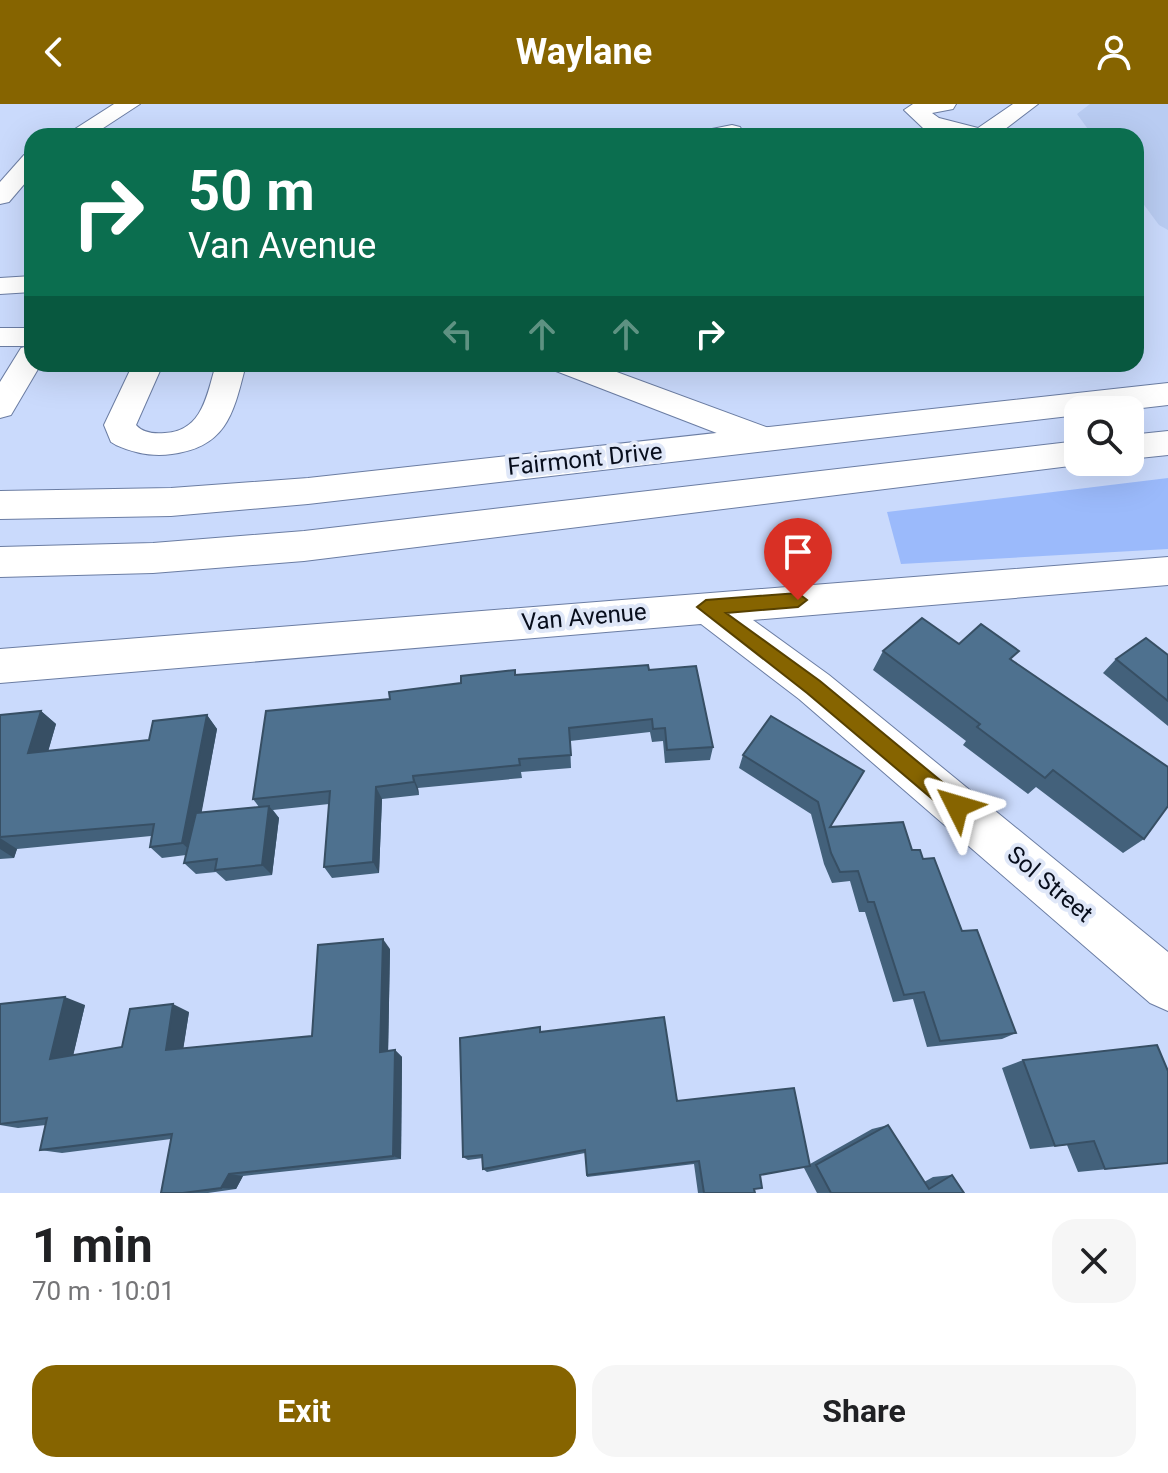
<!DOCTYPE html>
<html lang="en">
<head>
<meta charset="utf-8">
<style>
	:root { --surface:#fff; --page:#f6f6f6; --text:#202124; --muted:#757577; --accent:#866400 }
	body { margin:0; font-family:Roboto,sans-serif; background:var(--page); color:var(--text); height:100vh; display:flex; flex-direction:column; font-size:30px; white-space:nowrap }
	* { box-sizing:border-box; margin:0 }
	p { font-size:26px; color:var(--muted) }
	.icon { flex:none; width:44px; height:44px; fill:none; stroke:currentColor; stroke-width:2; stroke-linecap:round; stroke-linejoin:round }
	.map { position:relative; height:1089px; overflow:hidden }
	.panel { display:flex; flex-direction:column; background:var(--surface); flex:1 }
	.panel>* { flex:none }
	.hud { position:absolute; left:24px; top:24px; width:1120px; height:244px; border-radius:24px; box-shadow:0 8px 32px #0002; background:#0b6e4f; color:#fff; overflow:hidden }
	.tools { position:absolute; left:1064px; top:292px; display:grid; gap:16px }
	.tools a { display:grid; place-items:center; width:80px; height:80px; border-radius:16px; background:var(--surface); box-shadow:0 8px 32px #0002; font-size:40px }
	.pin { position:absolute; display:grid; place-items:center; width:68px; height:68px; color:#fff; margin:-82px -34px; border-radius:50% 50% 50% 0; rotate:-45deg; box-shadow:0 0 8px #0007 }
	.pin .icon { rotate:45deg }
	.me { position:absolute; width:88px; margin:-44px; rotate:310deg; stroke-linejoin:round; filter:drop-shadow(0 0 6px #0008) }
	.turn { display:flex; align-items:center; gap:28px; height:168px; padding:0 32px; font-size:36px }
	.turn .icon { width:104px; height:104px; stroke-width:2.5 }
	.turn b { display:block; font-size:56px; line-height:68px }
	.lanes { display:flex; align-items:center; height:76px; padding:0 32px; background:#0003; justify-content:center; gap:40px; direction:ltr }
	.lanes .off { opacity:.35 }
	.round { display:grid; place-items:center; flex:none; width:84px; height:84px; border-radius:24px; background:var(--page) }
	.head { display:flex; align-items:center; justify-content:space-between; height:136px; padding:0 32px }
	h1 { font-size:48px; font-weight:700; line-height:60px }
	.action { display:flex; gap:16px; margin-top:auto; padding:16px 32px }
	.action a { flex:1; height:92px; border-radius:24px; background:var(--accent); color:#fff; font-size:32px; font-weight:700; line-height:92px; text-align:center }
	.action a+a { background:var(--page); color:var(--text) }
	header { display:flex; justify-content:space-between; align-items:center; height:104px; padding:0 32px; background:var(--accent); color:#fff; font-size:36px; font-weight:700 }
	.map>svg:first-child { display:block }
	.built { fill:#b9ccf2 }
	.green { fill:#9bbafb }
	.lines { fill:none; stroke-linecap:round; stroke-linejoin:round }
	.minor-casing { stroke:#6b7da3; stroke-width:2 }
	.major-casing { stroke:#6b7da3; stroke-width:2 }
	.minor { fill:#fff; fill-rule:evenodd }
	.major { fill:#fff; fill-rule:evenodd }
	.wall { fill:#43617b }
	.shaded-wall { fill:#374f64 }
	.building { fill:#4e718f; stroke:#374f64; stroke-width:2 }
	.route { fill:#866400; stroke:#574100; stroke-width:2 }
	.labels { text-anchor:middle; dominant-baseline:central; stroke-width:8; stroke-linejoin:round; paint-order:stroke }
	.street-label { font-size:24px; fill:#080e1c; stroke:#dfe7f8 }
</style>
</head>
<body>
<header><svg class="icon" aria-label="back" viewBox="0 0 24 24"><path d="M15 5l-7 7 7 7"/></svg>Waylane<svg class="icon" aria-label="person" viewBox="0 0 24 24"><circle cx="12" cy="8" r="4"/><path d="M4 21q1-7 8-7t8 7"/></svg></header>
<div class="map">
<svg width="1168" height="1089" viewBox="0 0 1168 1089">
	<rect width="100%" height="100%" fill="#cadafc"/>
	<!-- built -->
	<path class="built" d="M 1090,0 L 1168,0 L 1168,126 L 1159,121 L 1136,90 L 1136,32 L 1093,32 L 1077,10 Z"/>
	<!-- green -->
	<path class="green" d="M 1168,374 L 1168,445 L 901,460 L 887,408 Z"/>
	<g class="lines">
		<defs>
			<g id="minor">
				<path d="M 114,0 L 140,0 L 91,32 L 64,32 Z"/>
				<path d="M 913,0 L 956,0 L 953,5 L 932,9 L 939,14 L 978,24 L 1013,0 L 1038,0 L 996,32 L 956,32 L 923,24 L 904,6 Z"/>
				<path d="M 732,21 L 740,23 L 743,28 L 740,32 L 699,32 L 702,27 Z"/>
				<path d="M 32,49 L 32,71 L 9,98 L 0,100 L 0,78 L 24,51 Z"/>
				<path d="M 32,172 L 32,188 L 0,190 L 0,174 Z"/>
				<path d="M 0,224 L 32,224 L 32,260 L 41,260 L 11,311 L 0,314 L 0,278 L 21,244 L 28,242 L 0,242 Z"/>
				<path d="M 133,260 L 163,260 L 136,321 C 143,329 154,330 165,329 C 203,327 207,290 216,260 L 246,260 C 234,307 228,343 172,350 C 153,353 134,349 116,341 L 111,338 L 104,321 Z"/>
				<path d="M 552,260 L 595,260 L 777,327 L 781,335 L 777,343 L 765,346 L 753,343 L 556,267 Z"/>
				<path d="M 1168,453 L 1168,481 L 753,516 L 829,571 L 1168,848 L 1168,907 L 1150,899 L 799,595 L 701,520 L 0,579 L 0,545 Z"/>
			</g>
			<g id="major">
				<path d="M 1168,279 L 1168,301 L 1125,306 L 1078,306 L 1078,311 L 308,400 L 171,412 L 0,415 L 0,387 L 171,384 L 308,374 Z"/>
				<path d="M 1168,327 L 1168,351 L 1130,355 L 1130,331 Z"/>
				<path d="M 1078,337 L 1078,358 L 1090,358 L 1078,361 L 304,457 L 153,469 L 0,473 L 0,443 L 153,439 L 304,427 Z"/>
			</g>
		</defs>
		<!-- minor casing -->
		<use href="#minor" class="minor-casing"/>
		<!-- major casing -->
		<use href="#major" class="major-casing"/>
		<!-- minor -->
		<use href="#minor" class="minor"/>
		<!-- major -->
		<use href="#major" class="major"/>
	</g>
	<!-- wall -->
	<g class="wall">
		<path d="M 959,540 L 1012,556 L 1144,735 L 1123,749 L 1036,683 L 1028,690 L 963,641 L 966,637 L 873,566 L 883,547 Z"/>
		<path d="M 1168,551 L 1168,622 L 1103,569 L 1116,555 Z"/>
		<path d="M 649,566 L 713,643 L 710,656 L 665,659 L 663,637 L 652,638 L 650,628 L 570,637 L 571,664 L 521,668 L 522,674 L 418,684 L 419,691 L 382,695 L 379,769 L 332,774 L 324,763 L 329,700 L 273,706 L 279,714 L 272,771 L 226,777 L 216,768 L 196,770 L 184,759 L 186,751 L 162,754 L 150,743 L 151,732 L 17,745 L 14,754 L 0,755 L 0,611 L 41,607 L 56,620 L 48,647 L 149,636 L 207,611 L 217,625 L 201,709 L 259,703 L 253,695 L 390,595 L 515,571 Z"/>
		<path d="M 743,651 L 864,667 L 830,723 L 912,746 L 923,755 L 1016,929 L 1002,935 L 927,943 L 913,895 L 893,898 L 865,808 L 859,808 L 850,777 L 832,779 L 824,760 L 811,710 L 739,664 Z"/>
		<path d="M 390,845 L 388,947 L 395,946 L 402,953 L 401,1055 L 243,1072 L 236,1085 L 208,1089 L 161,1089 L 171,1035 L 62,1049 L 40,1046 L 46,1021 L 18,1024 L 0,1021 L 0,900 L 85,901 L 73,951 L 122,943 L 189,908 L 183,945 L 312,932 Z"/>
		<path d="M 541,928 L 677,997 L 810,1060 L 872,1025 L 888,1021 L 924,1078 L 933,1073 L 952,1071 L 964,1089 L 817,1089 L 804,1064 L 806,1063 L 760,1071 L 754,1085 L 755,1089 L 698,1089 L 694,1060 L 587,1073 L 585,1049 L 487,1068 L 483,1065 L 483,1054 L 468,1056 L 463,1053 Z"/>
		<path d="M 1023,956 L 1168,1059 L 1078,1068 L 1067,1041 L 1030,1045 L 1002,964 Z"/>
	</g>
	<!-- shaded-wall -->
	<g class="shaded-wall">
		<path d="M 41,607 L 56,620 L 44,662 L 28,649 Z"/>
		<path d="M 207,611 L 217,625 L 194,750 L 182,739 Z"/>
		<path d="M 413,672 L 418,684 L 419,691 L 414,678 Z"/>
		<path d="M 376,683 L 382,695 L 379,769 L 373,758 Z"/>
		<path d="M 269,702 L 279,714 L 272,771 L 262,761 Z"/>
		<path d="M 0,734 L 17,745 L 14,754 L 0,745 Z"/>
		<path d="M 383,835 L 390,845 L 388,954 L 380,948 Z"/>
		<path d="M 65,893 L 85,901 L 71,961 L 50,955 Z"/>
		<path d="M 173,900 L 189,908 L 182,953 L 166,946 Z"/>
		<path d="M 395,946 L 402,953 L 401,1055 L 393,1052 Z"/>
		<path d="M 229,1070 L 243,1072 L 236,1085 L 221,1084 Z"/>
	</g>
	<!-- building -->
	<g class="building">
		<path d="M 922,514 L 959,540 L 981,520 L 1019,547 L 1010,555 L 1168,663 L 1168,702 L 1144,735 L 1053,666 L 1045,674 L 977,623 L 980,620 L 883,547 Z"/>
		<path d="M 1146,534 L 1168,551 L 1168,597 L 1116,555 Z"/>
		<path d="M 648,561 L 649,566 L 696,562 L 713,643 L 667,646 L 665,624 L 653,625 L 652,615 L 569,624 L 571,651 L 519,655 L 520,661 L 413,672 L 414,678 L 376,683 L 373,758 L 324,763 L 330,687 L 253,695 L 266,607 L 390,595 L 389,588 L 461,579 L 461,572 L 515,566 L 515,571 Z"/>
		<path d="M 41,607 L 28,649 L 149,636 L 153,617 L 207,611 L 182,739 L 150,743 L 154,720 L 0,733 L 0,611 Z"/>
		<path d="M 771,612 L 864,667 L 830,723 L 903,718 L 912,746 L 920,746 L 923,755 L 934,754 L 962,827 L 977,826 L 1016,929 L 940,937 L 924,888 L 904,891 L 874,798 L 868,798 L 858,767 L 840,768 L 831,749 L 818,698 L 743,651 Z"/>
		<path d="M 269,702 L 262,761 L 215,766 L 217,755 L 184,759 L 196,709 Z"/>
		<path d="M 383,835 L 380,948 L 395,946 L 393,1052 L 229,1070 L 221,1084 L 183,1089 L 161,1089 L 172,1030 L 40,1046 L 47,1014 L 0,1020 L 0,900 L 65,893 L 50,955 L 122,943 L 130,905 L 173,900 L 166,946 L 312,932 L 318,841 Z"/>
		<path d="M 664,913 L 677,997 L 794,984 L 810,1062 L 760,1071 L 762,1084 L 754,1085 L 755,1089 L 704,1089 L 699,1057 L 587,1071 L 585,1046 L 483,1065 L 482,1051 L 463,1053 L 460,934 L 540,923 L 540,928 Z"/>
		<path d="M 1157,941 L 1168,967 L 1168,1059 L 1105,1065 L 1094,1037 L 1055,1042 L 1023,956 Z"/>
		<path d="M 888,1021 L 929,1085 L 952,1071 L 964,1089 L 831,1089 L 816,1061 Z"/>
	</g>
	<!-- route -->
	<path class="route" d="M 798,489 L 807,496 L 798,503 L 726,509 L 820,577 L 964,696 L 967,702 L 964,709 L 957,712 L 949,709 L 807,589 L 697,503 L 706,496 Z"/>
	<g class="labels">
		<!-- street labels -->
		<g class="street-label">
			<text transform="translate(585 355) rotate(-6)">Fairmont Drive</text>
			<text transform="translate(584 513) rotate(-5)">Van Avenue</text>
			<text transform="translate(1050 780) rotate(40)">Sol Street</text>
		</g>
	</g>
</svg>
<div class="tools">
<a><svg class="icon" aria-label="search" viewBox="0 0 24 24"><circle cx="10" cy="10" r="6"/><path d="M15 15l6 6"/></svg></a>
</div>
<div class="pin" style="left:798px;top:496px;background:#d93025"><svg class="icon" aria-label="arrive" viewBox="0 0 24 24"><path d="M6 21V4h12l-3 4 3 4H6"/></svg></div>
<svg class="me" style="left:957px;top:702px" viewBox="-20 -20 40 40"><path d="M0-17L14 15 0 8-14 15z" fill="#866400" stroke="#fff" stroke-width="4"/></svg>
<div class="hud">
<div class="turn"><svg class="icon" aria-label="right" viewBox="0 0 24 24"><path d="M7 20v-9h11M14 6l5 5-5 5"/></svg><div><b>50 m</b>Van Avenue</div></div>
<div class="lanes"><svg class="icon off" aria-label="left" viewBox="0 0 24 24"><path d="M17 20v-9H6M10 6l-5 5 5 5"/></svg><svg class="icon off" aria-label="ahead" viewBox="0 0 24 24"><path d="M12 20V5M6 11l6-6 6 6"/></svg><svg class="icon off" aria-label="ahead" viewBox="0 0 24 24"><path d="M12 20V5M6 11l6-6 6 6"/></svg><svg class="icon" aria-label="right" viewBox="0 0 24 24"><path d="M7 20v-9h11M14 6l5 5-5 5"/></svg></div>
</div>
</div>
<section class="panel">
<div class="head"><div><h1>1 min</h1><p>70 m · 10:01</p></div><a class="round"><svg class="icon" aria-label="close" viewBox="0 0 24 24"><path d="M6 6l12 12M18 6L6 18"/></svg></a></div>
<div class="action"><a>Exit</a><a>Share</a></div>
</section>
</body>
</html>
